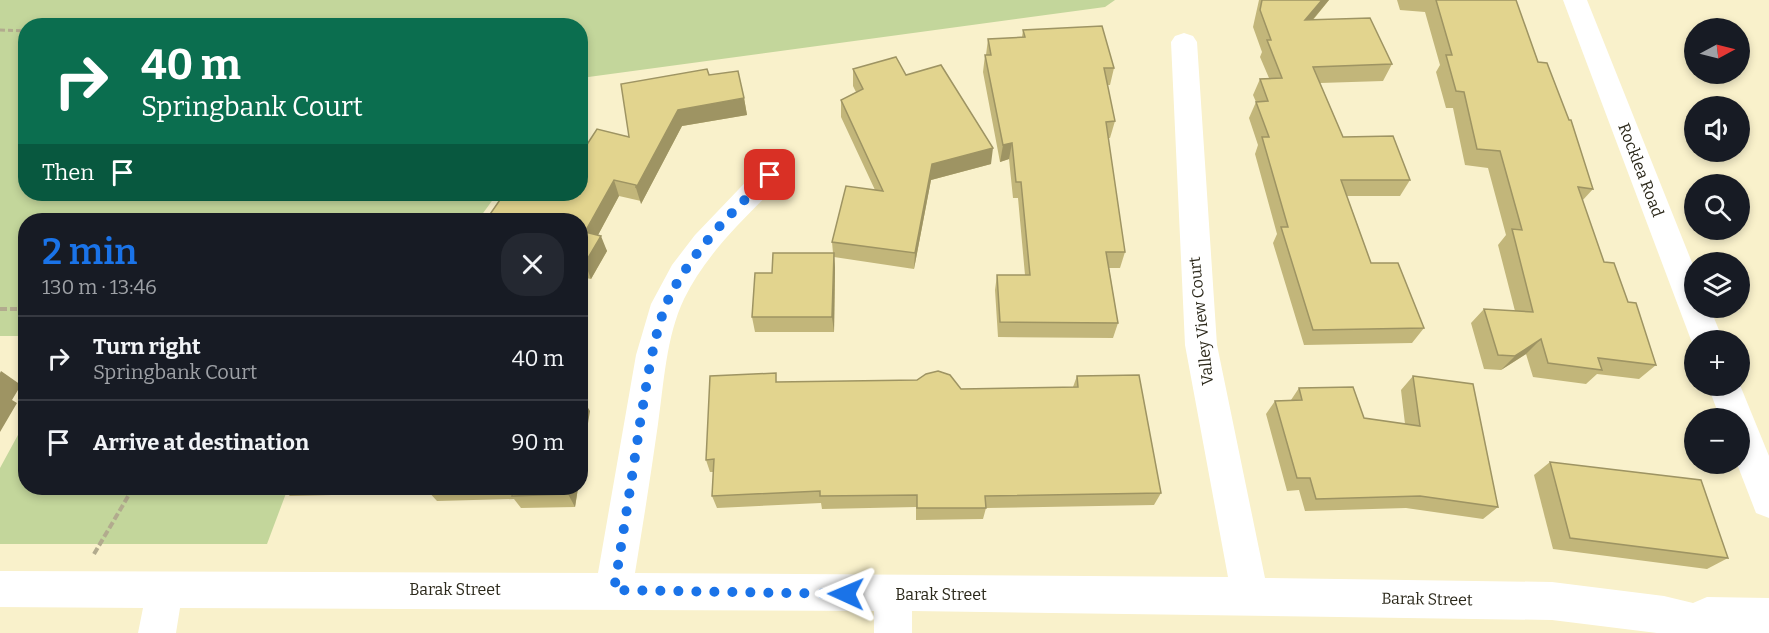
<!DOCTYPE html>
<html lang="en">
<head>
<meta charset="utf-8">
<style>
	:root { --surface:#171b24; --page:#242831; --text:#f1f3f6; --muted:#9ea1a6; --line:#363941; --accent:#1a73e8 }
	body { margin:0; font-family:Bitter,serif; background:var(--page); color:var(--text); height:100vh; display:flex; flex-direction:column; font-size:22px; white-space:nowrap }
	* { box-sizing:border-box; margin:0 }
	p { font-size:20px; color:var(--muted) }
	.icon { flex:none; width:33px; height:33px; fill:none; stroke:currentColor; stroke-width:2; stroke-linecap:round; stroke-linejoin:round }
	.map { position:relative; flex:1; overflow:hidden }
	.panel { position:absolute; left:18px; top:213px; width:570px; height:282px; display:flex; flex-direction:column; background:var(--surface); border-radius:24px; box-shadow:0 3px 9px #0003 }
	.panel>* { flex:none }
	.banner { position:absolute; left:18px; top:18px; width:570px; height:183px; border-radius:24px; box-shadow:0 3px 9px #0003; background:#0b6e4f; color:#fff; overflow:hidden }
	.needle { width:39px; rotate:83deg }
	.controls { position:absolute; left:1684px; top:18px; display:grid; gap:12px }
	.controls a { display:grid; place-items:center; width:66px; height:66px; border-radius:50%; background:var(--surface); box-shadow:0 3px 9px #0003; font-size:30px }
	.pin { position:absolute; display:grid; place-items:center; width:51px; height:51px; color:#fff; margin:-26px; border-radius:12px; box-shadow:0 3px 9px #0006 }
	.me { position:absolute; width:66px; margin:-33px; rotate:271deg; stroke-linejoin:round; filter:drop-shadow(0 0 4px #0008) }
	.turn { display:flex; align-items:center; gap:21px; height:126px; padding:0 24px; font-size:27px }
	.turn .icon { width:78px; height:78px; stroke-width:2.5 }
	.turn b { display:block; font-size:42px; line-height:51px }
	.then { display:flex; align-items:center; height:57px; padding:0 24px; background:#0003; gap:12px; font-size:22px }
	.round { display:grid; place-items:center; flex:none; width:63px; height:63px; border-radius:24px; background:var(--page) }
	.head { display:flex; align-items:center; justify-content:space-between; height:102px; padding:0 24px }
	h1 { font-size:36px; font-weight:600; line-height:45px; color:var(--accent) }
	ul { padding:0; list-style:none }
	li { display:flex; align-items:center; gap:18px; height:84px; padding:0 24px; border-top:2px solid var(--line) }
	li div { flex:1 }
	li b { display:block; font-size:22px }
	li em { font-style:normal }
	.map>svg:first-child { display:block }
	.green { fill:#c3d69b }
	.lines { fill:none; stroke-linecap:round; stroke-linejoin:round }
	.path-far1 { stroke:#b2ab8e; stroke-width:3; stroke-dasharray:5 3; stroke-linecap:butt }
	.path { stroke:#b2ab8e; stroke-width:4; stroke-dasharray:7 3; stroke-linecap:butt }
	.street { fill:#fff; fill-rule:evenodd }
	.wall { fill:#c2b67a }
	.shaded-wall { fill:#9e9463 }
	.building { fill:#e2d48e; stroke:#9e9463; stroke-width:1.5 }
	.route { stroke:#1a73e8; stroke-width:10; stroke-dasharray:0 18 }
	.labels { text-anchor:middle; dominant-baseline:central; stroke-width:5; stroke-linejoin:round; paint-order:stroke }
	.street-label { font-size:16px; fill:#2b281a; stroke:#fff }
</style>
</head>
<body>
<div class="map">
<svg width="1769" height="633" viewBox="0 0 1769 633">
	<rect width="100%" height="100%" fill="#f9f1cb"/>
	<!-- green -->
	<g class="green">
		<path d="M 0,0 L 1115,0 L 1105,7 L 581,78 L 580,26 L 26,26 L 26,194 L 497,194 L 478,220 L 26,220 L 25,336 L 0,336 Z"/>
		<path d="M 25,422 L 26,488 L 288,488 L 267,544 L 0,544 L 0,468 Z"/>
	</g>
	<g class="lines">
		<!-- path-far1 -->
		<path class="path-far1" d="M 0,30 L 26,31"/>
		<!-- path -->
		<g class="path">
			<path d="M 0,309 L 26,309"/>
			<path d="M 94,554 L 133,488"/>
		</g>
		<!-- street -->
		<g class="street">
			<path d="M 1563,0 L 1587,0 L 1695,270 L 1695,308 L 1710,308 L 1723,340 L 1695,340 L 1695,348 L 1691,340 Z"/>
			<path d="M 1184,33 L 1193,36 L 1197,42 L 1217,345 L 1265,578 L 1552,582 L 1664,596 L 1693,603 L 1707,597 L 1769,598 L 1769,633 L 1657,633 L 1552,620 L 912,611 L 912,633 L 874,633 L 874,611 L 180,608 L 176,633 L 138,633 L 143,608 L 0,607 L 0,571 L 598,573 L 636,355 L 651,304 L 672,265 L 695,235 L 760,167 L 770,164 L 780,167 L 784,175 L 780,183 C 745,217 706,254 684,299 C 666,337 664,383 658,424 C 651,474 643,524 635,573 L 1228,577 L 1185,345 L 1171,42 L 1175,36 Z"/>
			<path d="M 1740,385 L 1769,456 L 1769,518 L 1756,513 L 1737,464 L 1740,464 L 1740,418 L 1720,418 L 1708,386 Z"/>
		</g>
	</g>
	<!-- wall -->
	<g class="wall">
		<path d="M 1259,0 L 1329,0 L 1313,20 L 1392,64 L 1383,81 L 1320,83 L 1343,137 L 1410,180 L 1400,196 L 1347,196 L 1371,263 L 1424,328 L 1412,343 L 1304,345 L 1273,243 L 1277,234 L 1255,154 L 1258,145 L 1249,118 L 1256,102 L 1253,95 L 1260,79 L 1269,78 L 1260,57 L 1262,52 L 1253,27 Z"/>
		<path d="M 1397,0 L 1516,0 L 1538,62 L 1593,189 L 1582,201 L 1604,262 L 1628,302 L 1656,365 L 1639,379 L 1597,374 L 1586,384 L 1533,377 L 1526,354 L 1501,370 L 1484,369 L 1471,323 L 1484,309 L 1515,311 L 1498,245 L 1506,235 L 1488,168 L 1465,165 L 1453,108 L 1446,108 L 1436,72 L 1440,65 L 1425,12 L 1400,10 Z"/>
		<path d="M 1023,30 L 1114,68 L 1110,85 L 1107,85 L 1115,121 L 1110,138 L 1108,138 L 1125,252 L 1120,268 L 1109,268 L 1118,323 L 1113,338 L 998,337 L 995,290 L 997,275 L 1025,275 L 1018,198 L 1013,198 L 1009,159 L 1000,162 L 983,72 L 985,55 L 986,55 L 988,39 L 1022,37 Z"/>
		<path d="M 853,69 L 906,75 L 991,164 L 931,180 L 914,269 L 834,257 L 835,268 L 834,332 L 755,332 L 752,317 L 772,273 L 833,253 L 832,242 L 875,190 L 841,117 L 841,100 L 856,92 L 853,86 Z"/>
		<path d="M 709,75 L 744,98 L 747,115 L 682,126 L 641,204 L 641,201 L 619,196 L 598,235 L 607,251 L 591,279 L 586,278 L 580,288 L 580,194 L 586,146 L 629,137 Z"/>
		<path d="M 1077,376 L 1161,493 L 1154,505 L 986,508 L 983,519 L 916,520 L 916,507 L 822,509 L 821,503 L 717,508 L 712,496 L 714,472 L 710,472 L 706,460 L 777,382 L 961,389 L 1073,387 Z"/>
		<path d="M 1413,376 L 1498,507 L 1483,519 L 1406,508 L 1305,511 L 1299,490 L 1287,491 L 1266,414 L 1275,401 L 1291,400 L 1299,388 L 1364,418 L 1405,424 L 1401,390 Z"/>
		<path d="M 1550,462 L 1728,558 L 1707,569 L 1553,549 L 1534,475 Z"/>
		<path d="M 280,488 L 376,488 L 374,494 L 290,496 Z"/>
		<path d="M 426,488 L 578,488 L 575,507 L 521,508 L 514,499 L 437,501 L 426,489 Z"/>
	</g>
	<!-- shaded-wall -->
	<g class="shaded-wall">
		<path d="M 1322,0 L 1329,0 L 1298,37 L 1305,20 Z"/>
		<path d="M 744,98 L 747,115 L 682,126 L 641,204 L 636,188 L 678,110 Z"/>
		<path d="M 1012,143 L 1009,159 L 1000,162 L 1003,145 Z"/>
		<path d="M 993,148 L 991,164 L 931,180 L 914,269 L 915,253 L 932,164 Z"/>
		<path d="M 614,180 L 619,196 L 591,248 L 585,232 Z"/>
		<path d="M 601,236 L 607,251 L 591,279 L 585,263 Z"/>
		<path d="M 834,253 L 835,268 L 834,332 L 832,317 Z"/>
		<path d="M 580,264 L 586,278 L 580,288 Z"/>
		<path d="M 1541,339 L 1526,354 L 1501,370 L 1515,356 Z"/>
		<path d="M 1,371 L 21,385 L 12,400 L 17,403 L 0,432 L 0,373 Z"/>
		<path d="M 582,398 L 590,411 L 580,472 L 580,411 Z"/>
		<path d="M 367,488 L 376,488 L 374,494 Z"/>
		<path d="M 569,488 L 578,488 L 575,507 L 568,494 Z"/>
	</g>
	<!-- building -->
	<g class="building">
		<path d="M 1262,0 L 1322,0 L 1305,20 L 1370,18 L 1392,64 L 1313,67 L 1343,137 L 1393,136 L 1410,180 L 1341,180 L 1371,263 L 1398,263 L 1424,328 L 1313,330 L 1281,227 L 1288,227 L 1262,137 L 1269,137 L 1256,102 L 1268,101 L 1260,79 L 1282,78 L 1267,40 L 1271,40 L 1260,10 Z"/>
		<path d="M 1436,0 L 1516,0 L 1538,62 L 1547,63 L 1569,120 L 1571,120 L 1593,189 L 1578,187 L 1604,262 L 1614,263 L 1628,302 L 1636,303 L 1656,365 L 1598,358 L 1602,370 L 1548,363 L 1541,339 L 1515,356 L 1498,355 L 1484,309 L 1533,312 L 1512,229 L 1522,230 L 1500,151 L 1477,149 L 1464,92 L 1456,91 L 1446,55 L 1452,55 Z"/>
		<path d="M 1102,26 L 1114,68 L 1104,68 L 1115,121 L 1106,122 L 1125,252 L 1106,252 L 1118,323 L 1000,322 L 997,275 L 1030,275 L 1021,182 L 1016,182 L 1012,143 L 1003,145 L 985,55 L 991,55 L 988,39 L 1025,37 L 1023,30 Z"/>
		<path d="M 896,57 L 906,75 L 941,65 L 993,148 L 932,164 L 915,253 L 832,242 L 846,186 L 883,191 L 841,100 L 863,89 L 853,69 Z"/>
		<path d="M 707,69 L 709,75 L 738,71 L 744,98 L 678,110 L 636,188 L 636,185 L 614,180 L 585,232 L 601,236 L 585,263 L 580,262 L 580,220 L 486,220 L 504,194 L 580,194 L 580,144 L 586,146 L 597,129 L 629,137 L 621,84 Z"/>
		<path d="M 773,253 L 834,253 L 832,317 L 752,317 L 755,273 L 772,273 Z"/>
		<path d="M 938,371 L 950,375 L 961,389 L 1078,387 L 1077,376 L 1139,375 L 1161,493 L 985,496 L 986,508 L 917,508 L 917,495 L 820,496 L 820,491 L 712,496 L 714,459 L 706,460 L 710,376 L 776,373 L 776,382 L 917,380 L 926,374 Z"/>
		<path d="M 1413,376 L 1473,384 L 1498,507 L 1420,496 L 1316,499 L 1310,478 L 1297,478 L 1275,401 L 1302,400 L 1299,388 L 1353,387 L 1364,418 L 1420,426 Z"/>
		<path d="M 580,398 L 582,398 L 580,411 Z"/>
		<path d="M 1550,462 L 1701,480 L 1728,558 L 1570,538 Z"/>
		<path d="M 426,488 L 469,488 L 426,489 Z"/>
		<path d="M 513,488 L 569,488 L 568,494 L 512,496 Z"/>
	</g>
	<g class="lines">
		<!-- route -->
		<path class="route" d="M 770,175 C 734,210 698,245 673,290 C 654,324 647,384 640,423 C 632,478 623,534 614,590 L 846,594"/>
	</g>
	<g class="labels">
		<!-- street labels -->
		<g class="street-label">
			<text transform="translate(1641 170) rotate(69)">Rocklea Road</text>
			<text transform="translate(1201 321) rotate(-96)">Valley View Court</text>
			<text x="455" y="589">Barak Street</text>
			<text x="941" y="594">Barak Street</text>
			<text transform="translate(1427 599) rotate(1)">Barak Street</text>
		</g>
	</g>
</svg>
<div class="controls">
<a><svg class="needle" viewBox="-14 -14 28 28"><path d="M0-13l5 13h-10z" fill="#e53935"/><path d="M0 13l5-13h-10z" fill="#9ea1a6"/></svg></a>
<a><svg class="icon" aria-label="sound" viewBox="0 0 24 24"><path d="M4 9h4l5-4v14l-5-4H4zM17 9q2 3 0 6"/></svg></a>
<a><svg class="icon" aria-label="search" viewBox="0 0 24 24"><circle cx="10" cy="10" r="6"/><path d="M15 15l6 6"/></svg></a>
<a><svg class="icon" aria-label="layers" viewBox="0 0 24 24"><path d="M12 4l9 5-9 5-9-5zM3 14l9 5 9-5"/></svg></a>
<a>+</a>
<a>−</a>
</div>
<div class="pin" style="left:770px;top:175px;background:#d93025"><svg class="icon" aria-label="arrive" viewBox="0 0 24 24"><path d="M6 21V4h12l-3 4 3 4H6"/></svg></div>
<svg class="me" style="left:846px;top:594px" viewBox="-20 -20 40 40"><path d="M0-17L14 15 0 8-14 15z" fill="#1a73e8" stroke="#fff" stroke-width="4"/></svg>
<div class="banner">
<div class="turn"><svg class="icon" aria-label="right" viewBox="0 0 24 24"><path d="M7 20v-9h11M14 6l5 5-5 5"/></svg><div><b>40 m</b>Springbank Court</div></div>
<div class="then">Then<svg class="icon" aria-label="arrive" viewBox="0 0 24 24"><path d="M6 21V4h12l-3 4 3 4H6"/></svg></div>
</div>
<section class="panel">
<div class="head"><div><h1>2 min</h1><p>130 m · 13:46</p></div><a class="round"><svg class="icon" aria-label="close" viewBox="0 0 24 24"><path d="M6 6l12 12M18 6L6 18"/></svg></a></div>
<ul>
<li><svg class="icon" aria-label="right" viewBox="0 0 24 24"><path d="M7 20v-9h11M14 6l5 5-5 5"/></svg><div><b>Turn right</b><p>Springbank Court</p></div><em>40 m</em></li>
<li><svg class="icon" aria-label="arrive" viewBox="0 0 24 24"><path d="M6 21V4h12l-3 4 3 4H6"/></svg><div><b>Arrive at destination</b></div><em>90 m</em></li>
</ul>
</section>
</div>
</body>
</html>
